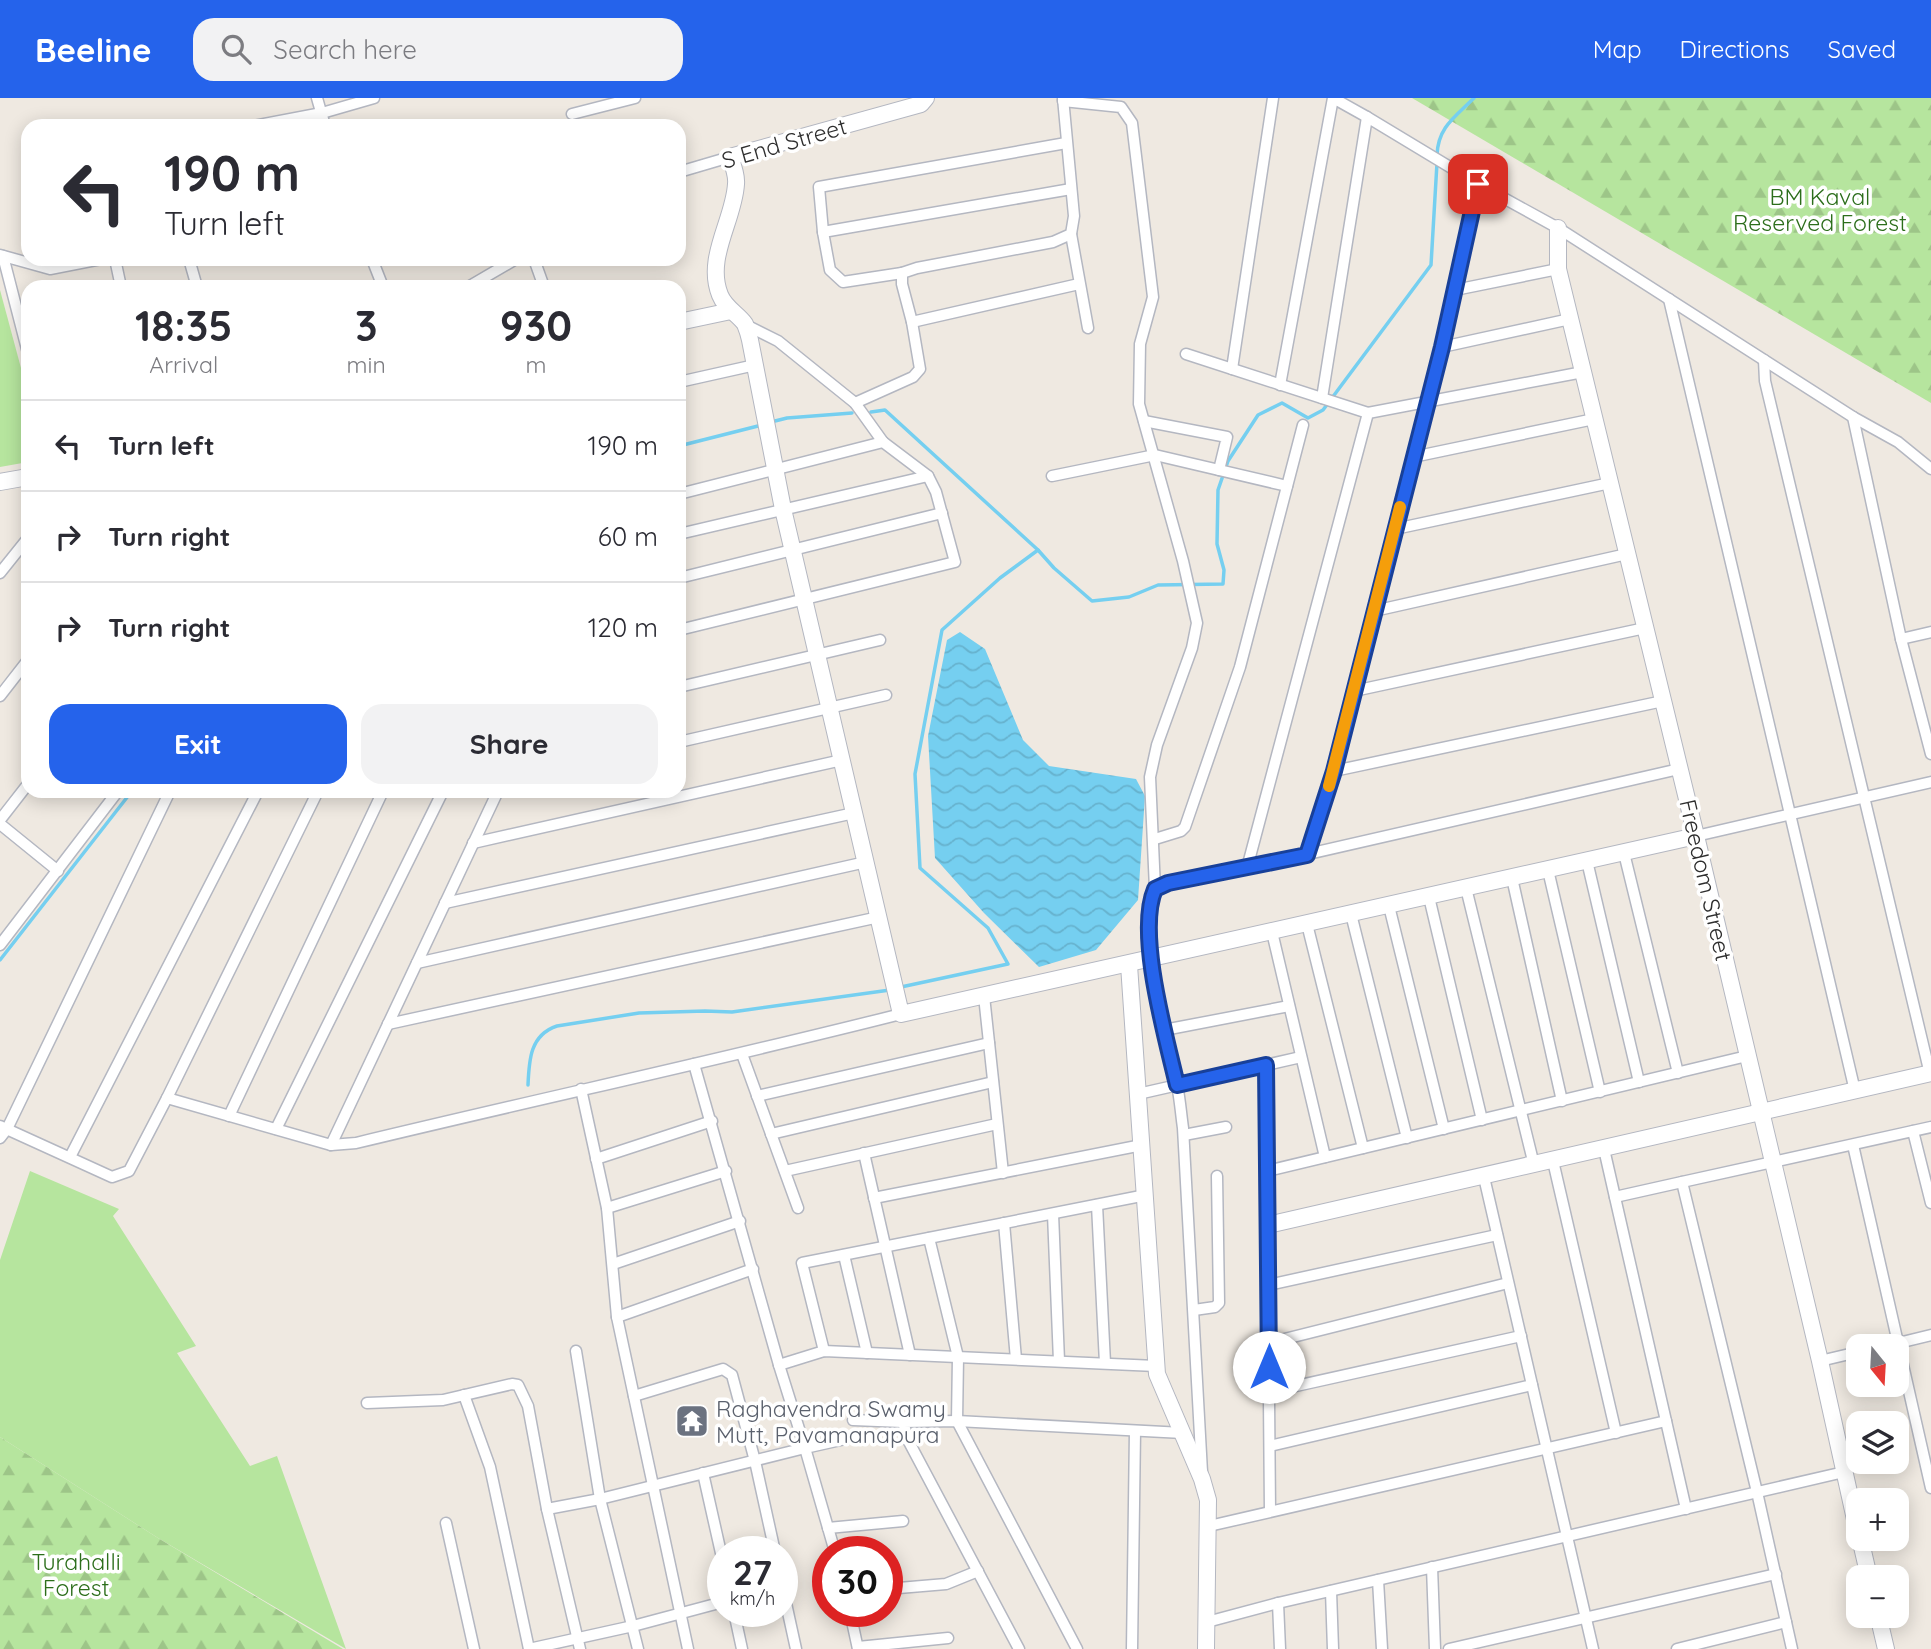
<!DOCTYPE html>
<html lang="en">
<head>
<meta charset="utf-8">
<style>
	:root { --surface:#fff; --page:#f2f2f3; --text:#2b2b33; --muted:#7c7c81; --line:#e1e1e2; --accent:#2563eb }
	body { margin:0; font-family:Quicksand,sans-serif; background:var(--page); color:var(--text); height:100vh; display:flex; flex-direction:column; font-size:26px; white-space:nowrap }
	* { box-sizing:border-box; margin:0 }
	p { font-size:23px; color:var(--muted) }
	.icon { flex:none; width:38px; height:38px; fill:none; stroke:currentColor; stroke-width:2; stroke-linecap:round; stroke-linejoin:round }
	.map { position:relative; flex:1; overflow:hidden }
	.sheet { position:absolute; left:21px; top:182px; width:665px; height:518px; display:flex; flex-direction:column; background:var(--surface); border-radius:21px; box-shadow:0 4px 18px #0003 }
	.sheet>* { flex:none }
	.hud { position:absolute; left:21px; top:21px; width:665px; height:147px; border-radius:21px; box-shadow:0 4px 18px #0003; background:#fff; color:var(--text); overflow:hidden }
	.needle { width:46px; rotate:162deg }
	.controls { position:absolute; left:1846px; top:1236px; display:grid; gap:14px }
	.controls a { display:grid; place-items:center; width:63px; height:63px; border-radius:14px; background:var(--surface); box-shadow:0 4px 18px #0003; font-size:35px }
	.speed { position:absolute; left:707px; top:1438px; display:flex; gap:14px; font-size:35px; font-weight:700; text-align:center }
	.speed>* { display:grid; place-content:center; width:91px; height:91px; border-radius:50%; background:var(--surface); box-shadow:0 4px 18px #0003; line-height:1 }
	.speed small { font-size:18px; font-weight:400 }
	.speed .limit { border:10px solid #d22; background:#fff; color:#111 }
	.pin { position:absolute; display:grid; place-items:center; width:60px; height:60px; color:#fff; margin:-30px; border-radius:14px; box-shadow:0 4px 10px #0006 }
	.me { position:absolute; width:77px; margin:-38px; rotate:0deg; stroke-linejoin:round; filter:drop-shadow(0 0 5px #0008) }
	.turn { display:flex; align-items:center; gap:24px; height:147px; padding:0 28px; font-size:32px }
	.turn .icon { width:91px; height:91px; stroke-width:2.5 }
	.turn b { display:block; font-size:49px; line-height:60px }
	.eta { display:flex; justify-content:space-evenly; align-items:center; height:119px; text-align:center }
	.eta b { font-size:42px; font-weight:700; line-height:49px }
	.button { display:flex; gap:14px; margin-top:auto; padding:14px 28px }
	.button a { flex:1; height:80px; border-radius:21px; background:var(--accent); color:#fff; font-size:28px; font-weight:700; line-height:80px; text-align:center }
	.button a+a { background:var(--page); color:var(--text) }
	ul { padding:0; list-style:none }
	li { display:flex; align-items:center; gap:21px; height:91px; padding:0 28px; border-top:2px solid var(--line) }
	li div { flex:1 }
	li b { display:block; font-size:26px }
	li em { font-style:normal }
	header { display:flex; align-items:center; gap:42px; box-sizing:border-box; height:98px; padding:0 35px; background:var(--accent); color:#fff }
	header strong { font-size:33px }
	nav { display:flex; gap:38px; margin-inline-start:auto; font-size:24px }
	.search { width:490px; height:63px; background:var(--page); display:flex; align-items:center; gap:18px; box-sizing:border-box; padding:0 24px; border-radius:21px; color:var(--muted); font-size:26px }
	.map>svg:first-child { display:block }
	.grass { fill:#b6e59e }
	.forest { fill:url(#forest-firs) }
	.water { fill:url(#water-waves) }
	.lines { fill:none; stroke-linecap:round; stroke-linejoin:round }
	.stream { stroke:#75cff0; stroke-width:3.5 }
	.street-casing { stroke:#b4b7c1; stroke-width:13 }
	.secondary-casing { stroke:#b4b7c1; stroke-width:18 }
	.street { stroke:#fff; stroke-width:10 }
	.secondary { stroke:#fff; stroke-width:16 }
	.route-casing { stroke:#184099; stroke-width:18 }
	.route { stroke:#2563eb; stroke-width:12 }
	.slow { stroke:#f59e0b; stroke-width:12 }
	.labels { text-anchor:middle; dominant-baseline:central; stroke-width:7; stroke-linejoin:round; paint-order:stroke }
	.street-label { font-size:23px; fill:#2e2e2e; stroke:#fff }
	.park-label { font-size:23px; fill:#2c6e1b; stroke:#fff }
	.worship-label { font-size:23px; fill:#5b616d; stroke:#fff; text-anchor:start }
</style>
</head>
<body>
<header>
<strong>Beeline</strong>
<div class="search"><svg class="icon" aria-label="search" viewBox="0 0 24 24"><circle cx="10" cy="10" r="6"/><path d="M15 15l6 6"/></svg>Search here</div>
<nav><a>Map</a><a>Directions</a><a>Saved</a></nav>
</header>
<div class="map">
<svg width="1931" height="1551" viewBox="0 0 1931 1551">
	<defs>
		<pattern id="forest-firs" width="22" height="20" patternUnits="userSpaceOnUse" patternTransform="scale(1.75)"><rect width="22" height="20" fill="#b6e59e"/><path d="M5 1l3.5 6h-7zM16 11l3.5 6h-7z" fill="#9dc588"/></pattern>
		<pattern id="water-waves" width="16" height="10" patternUnits="userSpaceOnUse" patternTransform="scale(1.75)"><rect width="16" height="10" fill="#75cff0"/><path d="M0 5q4-4 8 0t8 0" fill="none" stroke="#66b2ce"/></pattern>
	</defs>
	<rect width="100%" height="100%" fill="#efe9e1"/>
	<!-- grass -->
	<g class="grass">
		<path d="M 0,192 L 28,296 L 28,364 L 0,369 Z"/>
		<path d="M 30,1073 L 119,1111 L 113,1118 L 196,1248 L 177,1255 L 250,1368 L 277,1358 L 346,1551 L 158,1440 L 0,1339 L 0,1162 Z"/>
	</g>
	<!-- forest -->
	<g class="forest">
		<path d="M 1412,0 L 1931,0 L 1931,305 Z"/>
		<path d="M 0,1339 L 158,1440 L 343,1551 L 0,1551 Z"/>
	</g>
	<!-- water -->
	<path class="water" d="M 960,534 L 985,551 L 1023,642 L 1049,668 L 1136,681 L 1145,698 L 1138,802 L 1096,852 L 1039,869 L 984,815 L 935,760 L 928,638 L 947,542 Z"/>
	<g class="lines">
		<!-- stream -->
		<g class="stream">
			<path d="M 1437,57 C 1438,29 1455,19 1474,0"/>
			<path d="M 871,314 L 885,312 L 1038,452"/>
			<path d="M 775,323 L 787,320 L 852,315"/>
			<path d="M 679,348 L 758,328"/>
			<path d="M 0,862 L 132,693"/>
			<path d="M 901,889 L 1008,866 L 988,830 L 920,770 L 915,676 L 942,532 L 1000,480 L 1038,452 L 1054,470 L 1092,503 L 1129,499 L 1158,487 L 1223,486 L 1224,472 L 1217,446 L 1218,392 L 1228,363 L 1258,317 L 1282,305 L 1308,320 L 1323,312 L 1431,167 L 1437,65"/>
			<path d="M 528,987 C 529,962 530,937 557,928 L 639,915 L 705,913 L 732,914 L 890,892"/>
		</g>
		<defs>
			<g id="street">
				<path d="M 317,0 L 325,28"/>
				<path d="M 1063,3 L 1121,9 L 1132,25 L 1153,199 L 1140,246 L 1139,306 L 1183,463 L 1197,525 L 1192,550 L 1157,647 L 1150,679 L 1155,791"/>
				<path d="M 572,16 L 635,0"/>
				<path d="M 253,28 L 322,15 L 374,0"/>
				<path d="M 408,28 L 422,28"/>
				<path d="M 679,74 L 730,59"/>
				<path d="M 823,134 L 819,89 L 1066,45"/>
				<path d="M 1071,136 L 1088,230"/>
				<path d="M 0,157 L 50,171 L 101,161"/>
				<path d="M 3,158 L 28,255"/>
				<path d="M 115,161 L 121,189"/>
				<path d="M 189,161 L 197,189"/>
				<path d="M 372,161 L 383,189"/>
				<path d="M 534,161 L 544,189"/>
				<path d="M 902,175 L 843,184 L 830,172 L 823,134 L 1071,91"/>
				<path d="M 468,189 L 516,161"/>
				<path d="M 1455,192 L 1558,171"/>
				<path d="M 1669,201 L 1855,993"/>
				<path d="M 912,224 L 1079,186"/>
				<path d="M 744,226 L 778,243 L 855,305 L 883,344"/>
				<path d="M 1442,249 L 1478,86 L 1558,130 L 1853,319 L 1898,344 L 1931,371"/>
				<path d="M 1186,256 L 1368,315"/>
				<path d="M 1764,262 L 1765,283 L 1930,976"/>
				<path d="M 1232,271 L 1273,0"/>
				<path d="M 679,284 L 755,267"/>
				<path d="M 1280,287 L 1333,0 L 1367,19"/>
				<path d="M 1322,300 L 1367,19 L 1478,86"/>
				<path d="M 855,305 L 913,279 L 920,271 L 912,224 L 902,186 L 902,175 L 917,170 L 1053,144 L 1071,136 L 1074,118 L 1063,0"/>
				<path d="M 1853,319 L 1901,541 L 1931,656"/>
				<path d="M 1144,323 L 1227,339 L 1219,372"/>
				<path d="M 1413,359 L 1594,321"/>
				<path d="M 1052,378 L 1155,357 L 1287,388"/>
				<path d="M 679,396 L 883,344 L 928,378 L 936,394 L 955,464 L 679,532"/>
				<path d="M 1395,431 L 1610,385"/>
				<path d="M 679,436 L 928,378"/>
				<path d="M 0,475 L 28,440"/>
				<path d="M 679,480 L 942,415"/>
				<path d="M 1374,513 L 1627,456"/>
				<path d="M 1901,541 L 1931,534"/>
				<path d="M 679,589 L 880,542"/>
				<path d="M 1354,593 L 1645,530"/>
				<path d="M 0,598 L 28,562"/>
				<path d="M 679,644 L 886,597"/>
				<path d="M 1334,673 L 1442,249 L 1570,221"/>
				<path d="M 0,722 L 28,686"/>
				<path d="M 0,726 L 58,773"/>
				<path d="M 1696,738 L 1931,684"/>
				<path d="M 1155,741 L 1181,733 L 1185,729 L 1240,569 L 1303,327"/>
				<path d="M 473,745 L 842,662"/>
				<path d="M 1624,755 L 1678,975"/>
				<path d="M 1307,757 L 1334,673 L 1663,603"/>
				<path d="M 1587,763 L 1639,984"/>
				<path d="M 1247,770 L 1368,315 L 1583,274"/>
				<path d="M 1548,772 L 1600,994"/>
				<path d="M 1512,780 L 1562,1003"/>
				<path d="M 1466,790 L 1534,1067"/>
				<path d="M 1429,799 L 1482,1022"/>
				<path d="M 445,805 L 854,715"/>
				<path d="M 1389,808 L 1444,1031"/>
				<path d="M 1351,816 L 1407,1040"/>
				<path d="M 1307,826 L 1363,1050"/>
				<path d="M 1272,834 L 1325,1059"/>
				<path d="M 0,847 L 118,693"/>
				<path d="M 417,865 L 866,764"/>
				<path d="M 984,898 L 1003,1075"/>
				<path d="M 388,926 L 879,819"/>
				<path d="M 1164,932 L 1289,908"/>
				<path d="M 742,956 L 798,1110"/>
				<path d="M 1266,967 L 1270,1413"/>
				<path d="M 581,991 L 607,1110 L 617,1219 L 688,1551"/>
				<path d="M 1138,996 L 1301,959"/>
				<path d="M 757,998 L 989,945"/>
				<path d="M 167,1000 L 318,693"/>
				<path d="M 229,1018 L 383,693"/>
				<path d="M 0,1028 L 112,1079 L 129,1073 L 167,1000 L 331,1047 L 356,1045 C 538,1001 720,962 901,916"/>
				<path d="M 276,1031 L 443,693"/>
				<path d="M 1913,1033 L 1931,1105"/>
				<path d="M 771,1036 L 993,984"/>
				<path d="M 1184,1037 L 1226,1029"/>
				<path d="M 0,1040 L 7,1031 L 170,693"/>
				<path d="M 331,1047 L 498,693"/>
				<path d="M 1853,1047 L 1931,1390"/>
				<path d="M 864,1055 L 910,1257"/>
				<path d="M 70,1059 L 258,693"/>
				<path d="M 596,1061 L 712,1023"/>
				<path d="M 1553,1063 L 1616,1335"/>
				<path d="M 785,1073 L 997,1026"/>
				<path d="M 1267,1073 L 1747,958"/>
				<path d="M 1484,1079 L 1593,1551"/>
				<path d="M 1615,1099 L 1682,1084"/>
				<path d="M 874,1100 L 1142,1047"/>
				<path d="M 1097,1107 L 1105,1265"/>
				<path d="M 607,1110 L 726,1073"/>
				<path d="M 1053,1116 L 1059,1263"/>
				<path d="M 1004,1125 L 1016,1261"/>
				<path d="M 929,1140 L 958,1259 L 957,1323 L 1077,1551"/>
				<path d="M 844,1157 L 867,1255"/>
				<path d="M 613,1166 L 740,1123"/>
				<path d="M 1268,1187 L 1497,1137"/>
				<path d="M 1194,1212 L 1215,1209 L 1219,1205 L 1217,1078"/>
				<path d="M 617,1219 L 753,1171"/>
				<path d="M 1269,1245 L 1508,1185"/>
				<path d="M 1886,1248 L 1931,1237"/>
				<path d="M 576,1253 L 600,1401 L 638,1551"/>
				<path d="M 824,1253 L 802,1165 L 1146,1097"/>
				<path d="M 1820,1263 L 1858,1254"/>
				<path d="M 779,1267 L 824,1253 L 1156,1268"/>
				<path d="M 1269,1294 L 1521,1238"/>
				<path d="M 464,1297 L 490,1369 L 529,1551"/>
				<path d="M 634,1298 L 723,1271 L 732,1277 L 755,1363 L 775,1454"/>
				<path d="M 367,1305 L 443,1302 L 512,1286 L 518,1287 L 528,1308 L 547,1411 L 580,1551"/>
				<path d="M 853,1322 L 903,1324"/>
				<path d="M 1666,1323 L 1686,1411"/>
				<path d="M 1270,1348 L 1532,1287"/>
				<path d="M 1202,1374 L 1183,1030 C 1181,1016 1180,1001 1177,987 C 1168,936 1135,838 1155,791 L 1168,785 L 1247,770 L 1679,671"/>
				<path d="M 703,1375 L 723,1464"/>
				<path d="M 547,1411 L 600,1401 L 805,1350 L 779,1267 L 694,966"/>
				<path d="M 446,1425 L 474,1551"/>
				<path d="M 1209,1428 L 1666,1323 L 1604,1051"/>
				<path d="M 828,1430 L 903,1423"/>
				<path d="M 835,1454 L 805,1350 L 854,1339"/>
				<path d="M 1432,1469 L 1435,1551"/>
				<path d="M 1378,1482 L 1382,1551"/>
				<path d="M 782,1487 L 796,1551"/>
				<path d="M 887,1491 L 946,1486 L 978,1473"/>
				<path d="M 1331,1493 L 1333,1551"/>
				<path d="M 1278,1505 L 1280,1551"/>
				<path d="M 734,1514 L 742,1551"/>
				<path d="M 850,1514 L 858,1551"/>
				<path d="M 1207,1524 L 1278,1505 L 1844,1374"/>
				<path d="M 858,1549 L 948,1540"/>
				<path d="M 529,1551 L 633,1528 L 723,1504"/>
				<path d="M 1019,1551 L 909,1344 L 903,1324 L 957,1323 L 1183,1335"/>
				<path d="M 1132,1551 L 1135,1333"/>
				<path d="M 1449,1551 L 1776,1476"/>
				<path d="M 1677,1551 L 1786,1524"/>
				<path d="M 1792,1551 L 1757,1394 L 1682,1084 L 1931,1029"/>
			</g>
			<g id="secondary">
				<path d="M 926,0 L 921,6 L 730,59 C 733,67 737,77 736,86 C 734,122 705,160 720,197 C 725,210 738,216 745,226 C 747,231 749,237 750,242 L 783,411 L 901,916 L 1696,738"/>
				<path d="M 1558,130 L 1558,171 L 1696,738 L 1820,1263 L 1858,1435"/>
				<path d="M 679,224 L 731,213"/>
				<path d="M 0,384 L 28,379"/>
				<path d="M 1129,867 L 1157,1276 L 1202,1381 L 1208,1402 L 1206,1551"/>
				<path d="M 1268,1127 L 1931,975"/>
				<path d="M 1860,1440 L 1869,1479"/>
				<path d="M 1878,1517 L 1886,1551"/>
			</g>
		</defs>
		<!-- street casing -->
		<use href="#street" class="street-casing"/>
		<!-- secondary casing -->
		<use href="#secondary" class="secondary-casing"/>
		<!-- street -->
		<use href="#street" class="street"/>
		<!-- secondary -->
		<use href="#secondary" class="secondary"/>
	</g>
	<g class="lines">
		<defs>
			<path id="route" d="M 1269,1269 L 1266,967 L 1177,987 C 1166,939 1136,835 1155,791 L 1168,785 L 1307,757 L 1334,673 L 1442,249 L 1478,86"/>
		</defs>
		<!-- route casing -->
		<use href="#route" class="route-casing"/>
		<!-- route -->
		<use href="#route" class="route"/>
		<!-- slow -->
		<path class="slow" d="M 1329,688 L 1400,409"/>
	</g>
	<!-- icons -->
	<defs>
		<symbol id="temple-square" viewBox="-11 -11 22 22"><rect x="-9" y="-9" width="18" height="18" rx="4" fill="#6b7280" stroke="#fff"/><path d="M0-6L5-2H3V0L6.5 2.5H4V6H1.5V3h-3V6H-4V2.5H-6.5L-3 0V-2H-5Z" fill="#fff"/></symbol>
	</defs>
	<g fill-rule="evenodd">
		<use href="#temple-square" x="673" y="1304" width="38" height="38"/>
	</g>
	<g class="labels">
		<!-- street labels -->
		<g class="street-label">
			<text transform="translate(784 45) rotate(-16)">S End Street</text>
			<text transform="translate(1706 782) rotate(77)">Freedom Street</text>
		</g>
		<!-- park labels -->
		<g class="park-label">
			<text x="1820" y="98">BM Kaval<tspan x="1820" dy="26">Reserved Forest</tspan></text>
			<text x="76" y="1463">Turahalli<tspan x="76" dy="26">Forest</tspan></text>
		</g>
		<!-- worship labels -->
		<g class="worship-label">
			<text x="716" y="1310">Raghavendra Swamy<tspan x="716" dy="26">Mutt, Pavamanapura</tspan></text>
		</g>
	</g>
</svg>
<div class="controls">
<a><svg class="needle" viewBox="-14 -14 28 28"><path d="M0-13l5 13h-10z" fill="#e53935"/><path d="M0 13l5-13h-10z" fill="#7c7c81"/></svg></a>
<a><svg class="icon" aria-label="layers" viewBox="0 0 24 24"><path d="M12 4l9 5-9 5-9-5zM3 14l9 5 9-5"/></svg></a>
<a>+</a>
<a>−</a>
</div>
<div class="speed"><div>27<small>km/h</small></div><div class="limit">30</div></div>
<div class="pin" style="left:1478px;top:86px;background:#d93025"><svg class="icon" aria-label="arrive" viewBox="0 0 24 24"><path d="M6 21V4h12l-3 4 3 4H6"/></svg></div>
<svg class="me" style="left:1269px;top:1269px" viewBox="-20 -20 40 40"><circle r="19" fill="#fff"/><path d="M0-13L10 11 0 6-10 11z" fill="#2563eb"/></svg>
<div class="hud">
<div class="turn"><svg class="icon" aria-label="left" viewBox="0 0 24 24"><path d="M17 20v-9H6M10 6l-5 5 5 5"/></svg><div><b>190 m</b>Turn left</div></div>
</div>
<section class="sheet">
<div class="eta">
<div><b>18:35</b><p>Arrival</p></div>
<div><b>3</b><p>min</p></div>
<div><b>930</b><p>m</p></div>
</div>
<ul>
<li><svg class="icon" aria-label="left" viewBox="0 0 24 24"><path d="M17 20v-9H6M10 6l-5 5 5 5"/></svg><div><b>Turn left</b></div><em>190 m</em></li>
<li><svg class="icon" aria-label="right" viewBox="0 0 24 24"><path d="M7 20v-9h11M14 6l5 5-5 5"/></svg><div><b>Turn right</b></div><em>60 m</em></li>
<li><svg class="icon" aria-label="right" viewBox="0 0 24 24"><path d="M7 20v-9h11M14 6l5 5-5 5"/></svg><div><b>Turn right</b></div><em>120 m</em></li>
</ul>
<div class="button"><a>Exit</a><a>Share</a></div>
</section>
</div>
</body>
</html>
